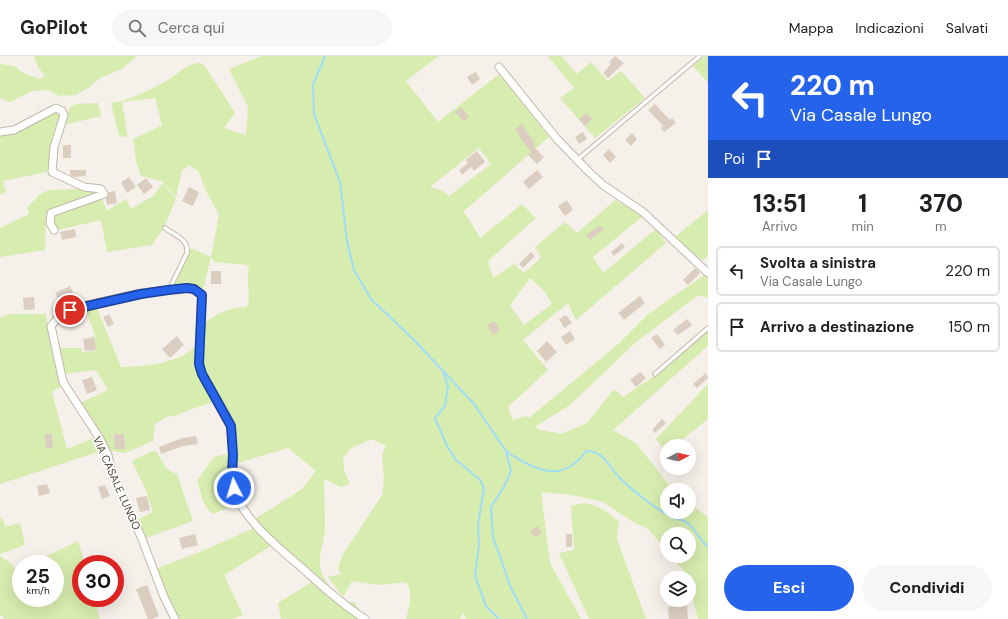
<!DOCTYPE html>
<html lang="it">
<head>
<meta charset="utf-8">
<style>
	:root { --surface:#fff; --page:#f6f6f6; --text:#202124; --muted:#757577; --line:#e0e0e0; --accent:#2563eb }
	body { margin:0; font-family:"DM Sans",sans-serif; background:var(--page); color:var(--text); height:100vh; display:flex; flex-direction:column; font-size:15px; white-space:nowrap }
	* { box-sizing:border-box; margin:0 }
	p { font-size:13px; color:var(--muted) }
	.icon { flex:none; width:22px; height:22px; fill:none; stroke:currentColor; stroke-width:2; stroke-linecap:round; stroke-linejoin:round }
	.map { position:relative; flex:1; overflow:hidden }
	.details { display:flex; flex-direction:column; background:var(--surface); width:300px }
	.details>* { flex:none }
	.guide { background:#2563eb; color:#fff; overflow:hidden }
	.needle { width:26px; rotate:83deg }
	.tools { position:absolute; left:660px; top:383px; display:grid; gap:8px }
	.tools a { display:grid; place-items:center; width:36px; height:36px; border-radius:50%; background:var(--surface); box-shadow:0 4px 16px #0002; font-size:20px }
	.speed { position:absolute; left:12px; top:499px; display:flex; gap:8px; font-size:20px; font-weight:700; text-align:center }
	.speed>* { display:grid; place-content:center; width:52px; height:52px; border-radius:50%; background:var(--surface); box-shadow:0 4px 16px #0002; line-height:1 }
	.speed small { font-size:10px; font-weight:400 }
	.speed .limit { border:6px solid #d22; background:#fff; color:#111 }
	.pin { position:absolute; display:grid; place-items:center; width:34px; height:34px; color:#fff; margin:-17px; border:2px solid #fff; border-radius:50%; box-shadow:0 1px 4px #0007 }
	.me { position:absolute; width:44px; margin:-22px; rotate:355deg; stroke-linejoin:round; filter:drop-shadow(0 0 3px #0008) }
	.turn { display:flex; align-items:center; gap:14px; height:84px; padding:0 16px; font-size:18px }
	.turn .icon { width:52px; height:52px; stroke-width:2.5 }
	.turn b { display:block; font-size:28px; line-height:34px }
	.then { display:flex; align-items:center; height:38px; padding:0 16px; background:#0003; gap:8px; font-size:15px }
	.eta { display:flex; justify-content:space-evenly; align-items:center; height:68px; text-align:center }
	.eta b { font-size:24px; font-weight:800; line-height:28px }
	.action { display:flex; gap:8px; margin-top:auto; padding:8px 16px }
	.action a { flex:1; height:46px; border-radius:24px; background:var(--accent); color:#fff; font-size:16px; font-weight:800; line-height:46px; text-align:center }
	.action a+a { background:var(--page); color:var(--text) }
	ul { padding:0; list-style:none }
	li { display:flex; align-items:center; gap:12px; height:50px; margin:0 8px 6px; padding:0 8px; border:2px solid var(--line); border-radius:6px }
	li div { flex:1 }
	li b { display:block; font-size:15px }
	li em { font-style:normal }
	header { display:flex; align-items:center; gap:24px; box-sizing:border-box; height:56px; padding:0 20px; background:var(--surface); border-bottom:1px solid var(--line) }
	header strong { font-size:19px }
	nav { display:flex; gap:22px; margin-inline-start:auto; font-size:14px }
	.search { width:280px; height:36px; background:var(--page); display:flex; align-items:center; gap:10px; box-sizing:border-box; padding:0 14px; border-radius:22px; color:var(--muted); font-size:15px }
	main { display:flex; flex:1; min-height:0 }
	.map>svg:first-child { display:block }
	.green { fill:#d7ecaf; fill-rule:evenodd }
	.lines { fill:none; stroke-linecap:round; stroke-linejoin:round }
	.stream { stroke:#a1dcf6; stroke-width:2 }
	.building { fill:#dbcec0 }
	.lane-casing { stroke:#c2b7aa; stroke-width:5.5 }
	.street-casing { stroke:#c2b7aa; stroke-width:9 }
	.lane { stroke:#fff; stroke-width:3.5 }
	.street { stroke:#fff; stroke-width:7 }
	.route-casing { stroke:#184099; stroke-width:10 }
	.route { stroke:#2563eb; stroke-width:7 }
	.labels { text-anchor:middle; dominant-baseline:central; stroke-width:3.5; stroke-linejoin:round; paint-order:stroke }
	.street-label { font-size:11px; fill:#4a4036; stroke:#fff }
</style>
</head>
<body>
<header>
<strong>GoPilot</strong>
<div class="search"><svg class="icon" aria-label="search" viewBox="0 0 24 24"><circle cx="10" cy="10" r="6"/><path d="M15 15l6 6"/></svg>Cerca qui</div>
<nav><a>Mappa</a><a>Indicazioni</a><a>Salvati</a></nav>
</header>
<main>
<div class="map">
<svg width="708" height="563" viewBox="0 0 708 563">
	<rect width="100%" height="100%" fill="#f5f0e9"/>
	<!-- green -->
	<g class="green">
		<path d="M 34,0 L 137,0 L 122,13 L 100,22 L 88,32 L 76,39 L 59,40 L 48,34 L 32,35 L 10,46 L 0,42 L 0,8 L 14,10 L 23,17 L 40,23 L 45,20 L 38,11 Z"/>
		<path d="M 262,0 L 439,0 L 406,25 L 438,66 L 499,18 L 549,81 L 463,156 L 469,163 L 480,182 L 522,148 L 536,162 L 488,205 L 493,222 L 514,208 L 524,217 L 541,202 L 535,191 L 565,166 L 577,177 L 615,144 L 643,160 L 593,201 L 603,217 L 656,173 L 666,187 L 576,264 L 568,247 L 523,284 L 548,314 L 508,351 L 513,364 L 526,360 L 529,362 L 617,289 L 647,259 L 704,219 L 708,223 L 708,242 L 698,239 L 635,287 L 570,349 L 536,370 L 538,373 L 561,378 L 587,367 L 614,333 L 623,341 L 653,321 L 708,275 L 708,290 L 613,374 L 636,387 L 673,434 L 667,434 L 667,456 L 689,456 L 689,447 L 708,461 L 708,563 L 698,563 L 689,529 L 689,522 L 687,522 L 684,515 L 671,500 L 689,500 L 689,478 L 667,478 L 667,495 L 648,473 L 633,466 L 603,446 L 572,439 L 541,436 L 550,507 L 581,563 L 466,563 L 463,556 L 460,563 L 406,563 C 409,551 414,536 406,526 L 379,529 L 352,525 L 343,541 L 328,521 L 341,518 L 338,513 L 342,500 L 382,439 L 384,423 L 382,399 L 386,390 L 371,383 L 350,393 L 343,402 L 344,414 L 350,428 L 341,431 L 324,423 C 324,438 325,454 325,469 C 324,498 310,507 332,533 L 331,536 L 295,500 L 266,475 L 255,463 L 302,433 L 316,415 L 288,392 L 234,408 C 236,373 237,373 216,345 C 201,350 187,354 173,361 L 170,359 L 155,368 L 153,385 L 125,397 L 111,395 L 102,380 L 78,348 L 108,334 L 96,314 L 64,318 L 59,292 L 81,292 L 82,296 L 96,295 L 94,276 L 85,252 L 96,250 L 121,311 C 143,311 192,307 201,281 C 202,277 202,272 202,269 C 218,257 227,252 247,251 C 252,238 245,226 249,213 L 247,209 L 215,206 L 211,201 L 203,233 L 185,229 L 174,230 L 191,192 L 211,201 L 219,159 L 205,133 L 199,116 L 189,109 L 182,115 L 176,141 L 162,125 L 141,120 L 136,105 L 133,83 L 171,65 L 162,69 L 155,42 L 122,46 L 128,81 L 119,80 L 111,47 C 129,45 147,35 163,27 C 174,21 188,6 201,7 L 205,10 L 235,57 L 224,72 L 246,79 L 248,51 L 229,13 ZM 479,92 L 491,108 L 449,140 L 443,135 L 430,131 ZM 530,222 L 545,236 L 552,248 L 524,269 L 510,249 Z"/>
		<path d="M 548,0 L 561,0 L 577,18 L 591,6 L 608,25 L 621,15 L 645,42 L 595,82 L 560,42 L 574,32 Z"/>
		<path d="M 705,0 L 708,0 L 708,27 L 693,10 Z"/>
		<path d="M 98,47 L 101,60 L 64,69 L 70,51 L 77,48 Z"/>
		<path d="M 57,55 L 60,57 L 61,62 L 47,116 L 3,125 L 6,136 L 0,139 L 0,78 Z"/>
		<path d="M 163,127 L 176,143 L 162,175 L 152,189 L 107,196 L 101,164 L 58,174 L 53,170 L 55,158 L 102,143 L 107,155 L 126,143 L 131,153 L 153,140 Z"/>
		<path d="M 82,133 L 101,135 L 98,139 L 51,153 L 46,157 L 45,194 L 0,201 L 0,172 L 29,158 L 27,152 L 40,138 L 49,134 Z"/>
		<path d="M 708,154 L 708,200 L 702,204 L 675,181 Z"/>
		<path d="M 9,258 L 46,258 L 52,298 L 61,331 L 52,336 L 67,393 L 94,382 L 104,394 L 0,428 L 0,262 Z"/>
		<path d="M 708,328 L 708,363 L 674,390 L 667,390 L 666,396 L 656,383 Z"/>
		<path d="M 152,395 L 157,396 C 162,406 166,415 177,418 L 193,465 L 143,483 L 135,465 L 153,456 L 146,434 L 132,405 Z"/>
		<path d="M 229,398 L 228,414 L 237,448 L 213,458 C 202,450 201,436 197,425 C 201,420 212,403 214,402 C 217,399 225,399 229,398 Z"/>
		<path d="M 584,447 C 599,450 608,455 619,466 L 617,483 L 646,563 L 589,563 L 559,497 L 574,494 L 571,450 Z"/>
		<path d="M 2,461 L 5,471 L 20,467 L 25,489 L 0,498 L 0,462 Z"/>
		<path d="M 254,472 L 271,490 L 224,519 L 243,559 L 232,563 L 178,563 L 155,513 L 200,496 Z"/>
		<path d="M 78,485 L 85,508 L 81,508 L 81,542 L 94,542 L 100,563 L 5,563 L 0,559 L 0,500 L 11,507 L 17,515 L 21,512 L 21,542 L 55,542 L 55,508 L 30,508 Z"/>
		<path d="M 312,526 L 337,547 L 354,546 L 359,554 L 359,563 L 281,563 L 278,547 Z"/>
	</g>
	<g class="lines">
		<!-- stream -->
		<g class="stream">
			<path d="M 325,0 L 313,29 L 314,58 L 340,126 L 347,185 L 354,214 L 371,243 L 414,284 L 474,348 L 506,395 L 511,415 L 504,431 L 491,451 L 493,481 L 511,532 L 527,563"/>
			<path d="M 443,316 L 448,330 L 445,350 L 435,362 L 447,390 L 456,404 L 480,424 L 484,432 L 478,469 L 479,488 L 475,520 L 486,550 L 499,563"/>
			<path d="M 507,396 C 535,414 562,429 586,395 C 604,395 607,408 618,420 C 630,433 655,452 671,461 C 676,463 682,463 686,466 C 696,473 699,483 708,491"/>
		</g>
	</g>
	<!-- building -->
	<g class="building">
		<path d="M 615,0 L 624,7 L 608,22 L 603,17 L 611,8 L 609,6 Z"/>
		<path d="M 476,16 L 480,23 L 472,29 L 467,21 Z"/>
		<path d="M 655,48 L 670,64 L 672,62 L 676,67 L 664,76 L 661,72 L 663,70 L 648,54 Z"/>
		<path d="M 461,51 L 469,61 L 464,66 L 455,56 Z"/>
		<path d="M 587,57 L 592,63 L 585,70 L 579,63 Z"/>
		<path d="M 522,68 L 535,88 L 533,90 L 544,101 L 537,108 L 528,99 L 531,96 L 515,74 Z"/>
		<path d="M 583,76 L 587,83 L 579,88 L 575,81 Z"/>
		<path d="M 632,77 L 637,83 L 631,90 L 625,84 Z"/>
		<rect x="63" y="89" width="8" height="13"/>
		<path d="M 609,93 L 616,101 L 610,107 L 603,99 Z"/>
		<path d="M 477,95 L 485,106 L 474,115 L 471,111 L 462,119 L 459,114 L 468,107 L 466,104 Z"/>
		<path d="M 70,114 L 86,114 L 86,120 L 74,121 L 70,119 Z"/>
		<path d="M 537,114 L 543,121 L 529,133 L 523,126 Z"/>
		<path d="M 129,121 L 136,131 L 127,137 L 121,126 Z"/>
		<path d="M 146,122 L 153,131 L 144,138 L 137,129 Z"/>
		<path d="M 189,131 L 199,136 L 193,150 L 182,145 Z"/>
		<path d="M 115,135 L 117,147 L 107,149 L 106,143 L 109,136 Z"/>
		<path d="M 567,144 L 573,154 L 565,160 L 558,150 Z"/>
		<path d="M 600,169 L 604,173 L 590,184 L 586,179 Z"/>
		<path d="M 75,173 L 76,181 L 62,184 L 60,176 Z"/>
		<path d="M 622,187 L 625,191 L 614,200 L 611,196 Z"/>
		<path d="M 531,196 L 535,200 L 523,212 L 519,208 Z"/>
		<path d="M 695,212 L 700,217 L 688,229 L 683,224 Z"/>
		<rect x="211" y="215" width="10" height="13"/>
		<path d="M 70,230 L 74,239 L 59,245 L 55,237 Z"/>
		<path d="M 640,240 L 645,247 L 624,264 L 618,257 Z"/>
		<path d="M 34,241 L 35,253 L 24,254 L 23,242 Z"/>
		<path d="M 109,258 L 114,268 L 108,271 L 103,261 Z"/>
		<path d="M 566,259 L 572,267 L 564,272 L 559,263 Z"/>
		<path d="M 687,263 L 692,269 L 678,279 L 673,274 Z"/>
		<path d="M 495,265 L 500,275 L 493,279 L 487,269 Z"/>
		<path d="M 570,275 L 575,283 L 566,289 L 561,281 Z"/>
		<path d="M 657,278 L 665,289 L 660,293 L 651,282 Z"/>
		<path d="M 177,280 L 184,289 L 170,302 L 162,293 Z"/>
		<path d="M 94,281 L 96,294 L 85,295 L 83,283 Z"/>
		<path d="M 547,285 L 557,296 L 546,306 L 537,295 Z"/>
		<path d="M 640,316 L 646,322 L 636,331 L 630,324 Z"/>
		<path d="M 706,317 L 708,322 L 697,332 L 693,328 Z"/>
		<path d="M 92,321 L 97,334 L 87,338 L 82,324 Z"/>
		<path d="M 662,363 L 666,367 L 655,377 L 652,374 Z"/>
		<path d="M 45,378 L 52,378 L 53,392 L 46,393 Z"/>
		<path d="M 114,378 L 124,378 L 125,393 L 115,393 Z"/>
		<path d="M 196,380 L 198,388 L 183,390 L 161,398 L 159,391 L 182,382 Z"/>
		<path d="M 47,428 L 50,437 L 39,440 L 37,430 Z"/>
		<path d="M 105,429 L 110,440 L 102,443 L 98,431 Z"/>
		<path d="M 147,440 L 150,454 L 140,456 L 136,442 Z"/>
		<path d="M 538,470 L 542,478 L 534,481 L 530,474 Z"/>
		<path d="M 195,478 L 198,489 L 182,493 L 179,482 Z"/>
		<rect x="566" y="478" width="6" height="13"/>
		<path d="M 147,529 L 159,560 L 152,563 L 148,563 L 136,533 Z"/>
		<path d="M 687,549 L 688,563 L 669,563 L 668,551 Z"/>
	</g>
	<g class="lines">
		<defs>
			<g id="lane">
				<path d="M 577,104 L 700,0"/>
				<path d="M 165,172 C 174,179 189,183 187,197 L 169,234"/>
				<path d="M 655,318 L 708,272"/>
			</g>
			<g id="street">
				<path d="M 499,11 L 557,83 L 588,115 L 603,129 L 643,156 L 708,217"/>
				<path d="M 0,76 L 14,74 L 56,52 L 62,55 L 64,59 L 54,91 L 52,116 L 84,131 L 101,133 L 104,138 L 51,157 L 50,167 L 54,174"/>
				<path d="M 175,563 L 164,541 L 142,483 L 112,417 L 108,399 L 100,383 L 63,326 L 51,270 L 62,257 L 79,251 L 141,237 L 187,232 L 194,233 L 202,239 L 199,308 L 202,318 C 210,332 230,362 232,377 C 235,395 229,414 233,431 C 242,463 278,491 301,511 C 322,530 342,548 365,563"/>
			</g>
		</defs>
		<!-- lane casing -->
		<use href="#lane" class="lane-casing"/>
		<!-- street casing -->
		<use href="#street" class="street-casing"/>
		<!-- lane -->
		<use href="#lane" class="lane"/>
		<!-- street -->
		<use href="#street" class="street"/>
	</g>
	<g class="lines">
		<defs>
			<path id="route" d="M 70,254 L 141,238 L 168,234 L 187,232 L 194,233 L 202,239 L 199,308 L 202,318 L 231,370 L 233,399 L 232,420 L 234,432"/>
		</defs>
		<!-- route casing -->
		<use href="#route" class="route-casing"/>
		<!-- route -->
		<use href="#route" class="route"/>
	</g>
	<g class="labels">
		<!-- street labels -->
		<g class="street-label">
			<text transform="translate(117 427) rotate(66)">VIA CASALE LUNGO</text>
		</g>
	</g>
</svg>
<div class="tools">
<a><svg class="needle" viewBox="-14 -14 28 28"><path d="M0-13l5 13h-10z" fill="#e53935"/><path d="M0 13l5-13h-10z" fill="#757577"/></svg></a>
<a><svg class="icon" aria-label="sound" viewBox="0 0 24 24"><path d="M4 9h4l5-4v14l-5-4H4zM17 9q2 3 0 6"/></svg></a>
<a><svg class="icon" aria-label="search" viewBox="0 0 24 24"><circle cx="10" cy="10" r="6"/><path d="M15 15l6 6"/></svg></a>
<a><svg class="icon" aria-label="layers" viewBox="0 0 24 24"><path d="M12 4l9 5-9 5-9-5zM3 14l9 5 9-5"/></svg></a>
</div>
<div class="speed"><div>25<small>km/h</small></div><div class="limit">30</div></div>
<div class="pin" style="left:70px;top:254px;background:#d93025"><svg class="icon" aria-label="arrive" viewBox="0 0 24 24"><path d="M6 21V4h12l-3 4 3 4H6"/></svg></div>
<svg class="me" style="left:234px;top:432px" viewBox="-20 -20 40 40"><circle r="17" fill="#2563eb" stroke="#fff" stroke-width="3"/><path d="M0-11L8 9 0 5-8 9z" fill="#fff"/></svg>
</div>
<section class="details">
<div class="guide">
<div class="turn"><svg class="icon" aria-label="left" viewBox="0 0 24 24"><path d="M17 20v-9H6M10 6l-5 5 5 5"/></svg><div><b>220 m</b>Via Casale Lungo</div></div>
<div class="then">Poi<svg class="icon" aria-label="arrive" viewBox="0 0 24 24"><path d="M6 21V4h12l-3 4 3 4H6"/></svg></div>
</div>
<div class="eta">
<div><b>13:51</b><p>Arrivo</p></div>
<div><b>1</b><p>min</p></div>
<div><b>370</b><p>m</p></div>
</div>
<ul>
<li><svg class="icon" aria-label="left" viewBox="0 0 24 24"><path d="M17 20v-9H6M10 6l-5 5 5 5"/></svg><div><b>Svolta a sinistra</b><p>Via Casale Lungo</p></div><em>220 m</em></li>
<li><svg class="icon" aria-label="arrive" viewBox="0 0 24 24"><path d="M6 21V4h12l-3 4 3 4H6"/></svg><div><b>Arrivo a destinazione</b></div><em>150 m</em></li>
</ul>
<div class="action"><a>Esci</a><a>Condividi</a></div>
</section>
</main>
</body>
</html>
